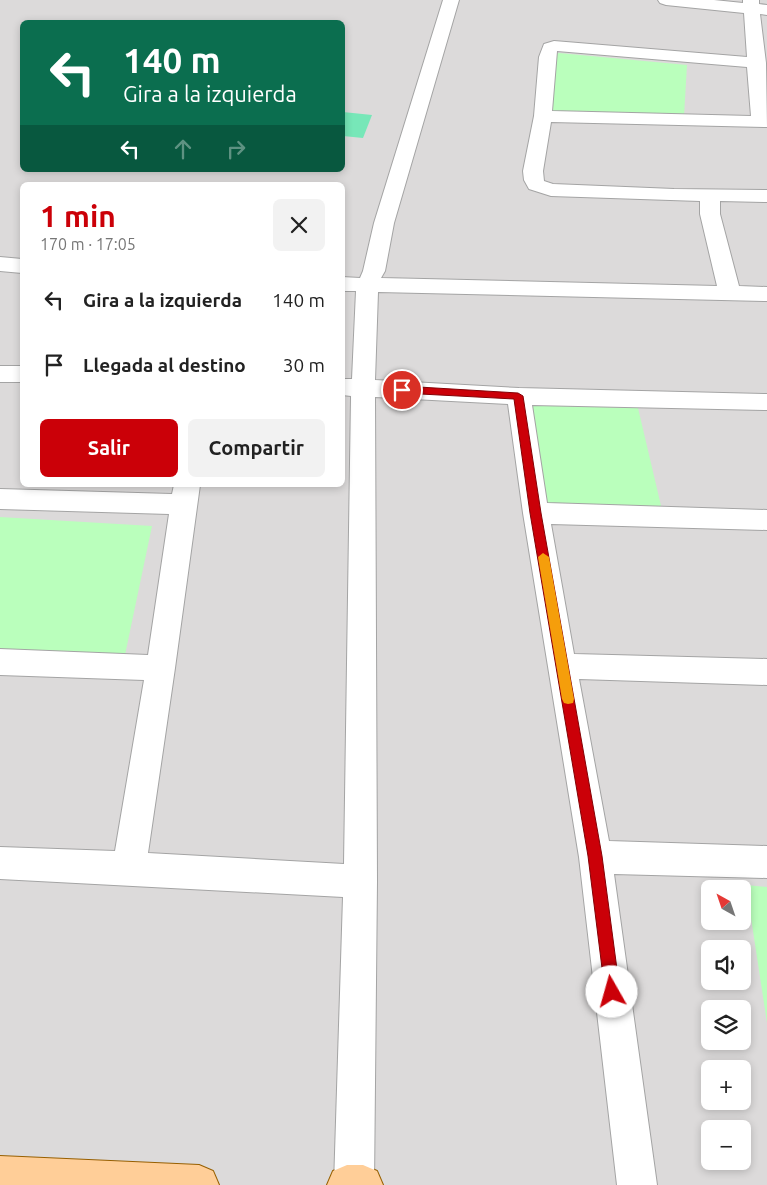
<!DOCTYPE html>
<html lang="es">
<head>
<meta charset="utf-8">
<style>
	:root { --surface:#fff; --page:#f2f2f2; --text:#222; --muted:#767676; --accent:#cb0008 }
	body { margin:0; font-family:Ubuntu,sans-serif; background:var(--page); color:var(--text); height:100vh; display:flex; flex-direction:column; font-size:19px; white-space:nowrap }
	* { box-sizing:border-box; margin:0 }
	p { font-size:16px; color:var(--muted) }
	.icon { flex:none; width:28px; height:28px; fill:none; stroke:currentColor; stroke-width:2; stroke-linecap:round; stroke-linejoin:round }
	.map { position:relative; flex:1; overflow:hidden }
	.sheet { position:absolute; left:20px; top:182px; width:325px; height:305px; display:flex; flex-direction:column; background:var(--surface); border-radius:8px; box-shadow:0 2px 8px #0003 }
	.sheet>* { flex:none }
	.top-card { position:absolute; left:20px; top:20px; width:325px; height:152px; border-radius:8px; box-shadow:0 2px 8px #0003; background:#0b6e4f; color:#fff; overflow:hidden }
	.needle { width:32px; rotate:320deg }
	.tools { position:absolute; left:701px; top:880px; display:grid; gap:10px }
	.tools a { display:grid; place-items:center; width:50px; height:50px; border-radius:8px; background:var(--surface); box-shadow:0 2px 8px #0003; font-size:25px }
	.pin { position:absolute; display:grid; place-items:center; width:42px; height:42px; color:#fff; margin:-21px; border:2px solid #fff; border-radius:50%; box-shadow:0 1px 5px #0007 }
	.me { position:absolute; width:55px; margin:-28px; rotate:353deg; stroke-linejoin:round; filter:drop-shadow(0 0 4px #0008) }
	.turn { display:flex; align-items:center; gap:18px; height:105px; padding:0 20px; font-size:22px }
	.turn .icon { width:65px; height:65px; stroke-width:2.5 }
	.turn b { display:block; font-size:35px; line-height:42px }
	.lanes { display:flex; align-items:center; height:48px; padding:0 20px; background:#0003; justify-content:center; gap:25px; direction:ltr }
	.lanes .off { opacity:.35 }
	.round { display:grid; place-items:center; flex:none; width:52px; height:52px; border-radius:8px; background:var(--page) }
	.overview { display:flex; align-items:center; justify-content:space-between; height:85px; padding:0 20px }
	h1 { font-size:30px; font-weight:600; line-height:38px; color:var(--accent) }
	.cta { display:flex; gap:10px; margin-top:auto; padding:10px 20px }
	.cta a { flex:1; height:58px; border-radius:8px; background:var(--accent); color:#fff; font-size:20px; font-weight:600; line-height:58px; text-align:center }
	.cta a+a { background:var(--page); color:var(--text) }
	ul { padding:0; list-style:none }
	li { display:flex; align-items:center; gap:15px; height:65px; padding:0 20px }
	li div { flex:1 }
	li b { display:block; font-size:19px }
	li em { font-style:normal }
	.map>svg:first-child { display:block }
	.residential { fill:#dcdada; fill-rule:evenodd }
	.park { fill:#baffbc }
	.pitch { fill:#77e7b8 }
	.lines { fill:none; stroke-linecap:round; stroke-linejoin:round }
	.minor-casing { stroke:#a4a4a4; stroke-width:2 }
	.major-casing { stroke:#975f00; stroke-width:2 }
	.minor { fill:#fff; fill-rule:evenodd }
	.major { fill:#ffce98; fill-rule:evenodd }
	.route { fill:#cb0008; stroke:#840005 }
	.slow { fill:#f59e0b }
</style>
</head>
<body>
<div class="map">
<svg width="767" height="1185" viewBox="0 0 767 1185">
	<rect width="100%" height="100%" fill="#f0ebe2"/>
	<!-- residential -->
	<path class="residential" d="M 0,0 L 767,0 L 767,1185 L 0,1185 ZM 22,22 L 342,22 L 342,170 L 22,170 ZM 22,185 L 342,185 L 342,485 L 22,485 ZM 710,889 L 742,889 L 742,921 L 710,921 ZM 710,949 L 742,949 L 742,981 L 710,981 ZM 710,1009 L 742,1009 L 742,1041 L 710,1041 ZM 710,1069 L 742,1069 L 742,1101 L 710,1101 ZM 710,1129 L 742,1129 L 742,1161 L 710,1161 Z"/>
	<!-- park -->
	<g class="park">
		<path d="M 559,53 L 687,65 L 684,116 L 552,114 L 544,108 L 554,54 Z"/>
		<path d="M 534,405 L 638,408 L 662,510 L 549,506 L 541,499 L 528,409 Z"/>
		<path d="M 0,517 L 152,526 L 125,655 L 0,651 Z"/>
		<path d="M 746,885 L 767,887 L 767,1023 Z"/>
	</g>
	<!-- pitch -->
	<path class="pitch" d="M 343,112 L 372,115 L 363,138 L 343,136 Z"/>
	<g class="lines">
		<defs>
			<g id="minor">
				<path d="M 443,0 L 459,0 L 394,223 L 385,271 L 381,278 L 717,286 L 700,214 L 700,201 L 551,196 L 529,189 L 524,180 L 523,171 L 534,116 L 539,57 L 544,44 L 554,41 L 747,57 L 744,13 L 666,5 L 660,3 L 658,0 L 714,0 L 743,3 L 743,0 L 759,0 L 759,4 L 767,5 L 767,15 L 760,14 L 766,63 L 767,127 L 551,122 L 543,171 L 544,181 L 553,184 L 674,189 L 767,190 L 767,202 L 720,201 L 720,214 L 739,286 L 767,287 L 767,301 L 378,292 L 375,380 L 519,388 L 767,394 L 767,410 L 532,405 L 547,503 L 767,510 L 767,530 L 551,524 L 574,654 L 767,659 L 767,685 L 579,679 L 609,841 L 767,846 L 767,878 L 614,874 L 657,1185 L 617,1185 L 579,857 L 523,513 L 508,404 L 375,397 L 377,881 L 374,1185 L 334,1185 L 343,897 L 0,879 L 0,847 L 115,851 L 144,680 L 0,675 L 0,649 L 148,655 L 169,514 L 0,509 L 0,489 L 172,494 L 174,485 L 200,485 L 175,668 L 148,853 L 344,864 L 351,396 L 342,395 L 342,379 L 352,379 L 356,291 L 342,291 L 342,277 L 360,278 L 363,271 L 374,223 ZM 557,51 L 747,67 L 751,116 L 552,111 Z"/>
				<path d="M 0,257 L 22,259 L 22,273 L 0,271 Z"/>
				<rect x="0" y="366" width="22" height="16"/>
			</g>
			<g id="major">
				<path d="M 0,1156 L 199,1165 L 213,1171 L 219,1185 L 0,1185 Z"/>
				<path d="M 347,1165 L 363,1165 L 377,1171 L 383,1185 L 327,1185 L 333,1171 Z"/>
			</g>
		</defs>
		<!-- minor casing -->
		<use href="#minor" class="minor-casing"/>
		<!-- major casing -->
		<use href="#major" class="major-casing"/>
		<!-- minor -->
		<use href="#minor" class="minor"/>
		<!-- major -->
		<use href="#major" class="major"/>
	</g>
	<!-- route -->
	<path class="route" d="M 402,386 L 518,393 L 523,396 L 541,513 L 602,856 L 620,992 L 618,997 L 612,999 L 607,997 L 605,992 L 588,856 L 530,513 L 514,399 L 402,393 L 397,390 Z"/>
	<!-- slow -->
	<path class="slow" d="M 543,553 L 549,557 L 574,699 L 573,703 L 568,704 L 564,703 L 562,699 L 538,557 Z"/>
</svg>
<div class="tools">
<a><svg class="needle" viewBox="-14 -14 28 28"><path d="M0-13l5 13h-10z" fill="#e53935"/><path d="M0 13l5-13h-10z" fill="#767676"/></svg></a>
<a><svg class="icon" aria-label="sound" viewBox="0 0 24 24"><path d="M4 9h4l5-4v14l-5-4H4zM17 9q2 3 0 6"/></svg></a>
<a><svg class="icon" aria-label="layers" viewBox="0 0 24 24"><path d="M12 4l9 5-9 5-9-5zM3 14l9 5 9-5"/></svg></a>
<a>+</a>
<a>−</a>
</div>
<div class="pin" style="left:402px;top:390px;background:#d93025"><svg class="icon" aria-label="arrive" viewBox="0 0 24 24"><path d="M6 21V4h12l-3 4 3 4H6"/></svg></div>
<svg class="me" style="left:612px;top:992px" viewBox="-20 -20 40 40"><circle r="19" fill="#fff"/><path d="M0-13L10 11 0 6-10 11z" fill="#cb0008"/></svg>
<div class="top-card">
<div class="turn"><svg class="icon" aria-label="left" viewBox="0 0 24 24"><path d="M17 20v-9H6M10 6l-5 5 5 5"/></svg><div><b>140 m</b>Gira a la izquierda</div></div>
<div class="lanes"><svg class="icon" aria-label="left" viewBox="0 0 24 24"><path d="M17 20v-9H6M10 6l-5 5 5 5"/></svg><svg class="icon off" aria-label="ahead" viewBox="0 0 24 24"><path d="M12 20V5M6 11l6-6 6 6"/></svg><svg class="icon off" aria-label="right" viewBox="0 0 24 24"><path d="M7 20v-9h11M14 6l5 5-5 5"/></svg></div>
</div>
<section class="sheet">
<div class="overview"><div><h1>1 min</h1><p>170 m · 17:05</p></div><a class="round"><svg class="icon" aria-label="close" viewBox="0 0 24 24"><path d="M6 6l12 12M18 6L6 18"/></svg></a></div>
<ul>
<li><svg class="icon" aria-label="left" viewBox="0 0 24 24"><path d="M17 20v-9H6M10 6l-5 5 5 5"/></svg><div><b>Gira a la izquierda</b></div><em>140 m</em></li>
<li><svg class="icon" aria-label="arrive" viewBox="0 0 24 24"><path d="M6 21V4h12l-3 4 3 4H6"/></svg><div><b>Llegada al destino</b></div><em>30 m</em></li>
</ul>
<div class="cta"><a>Salir</a><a>Compartir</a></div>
</section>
</div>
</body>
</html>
